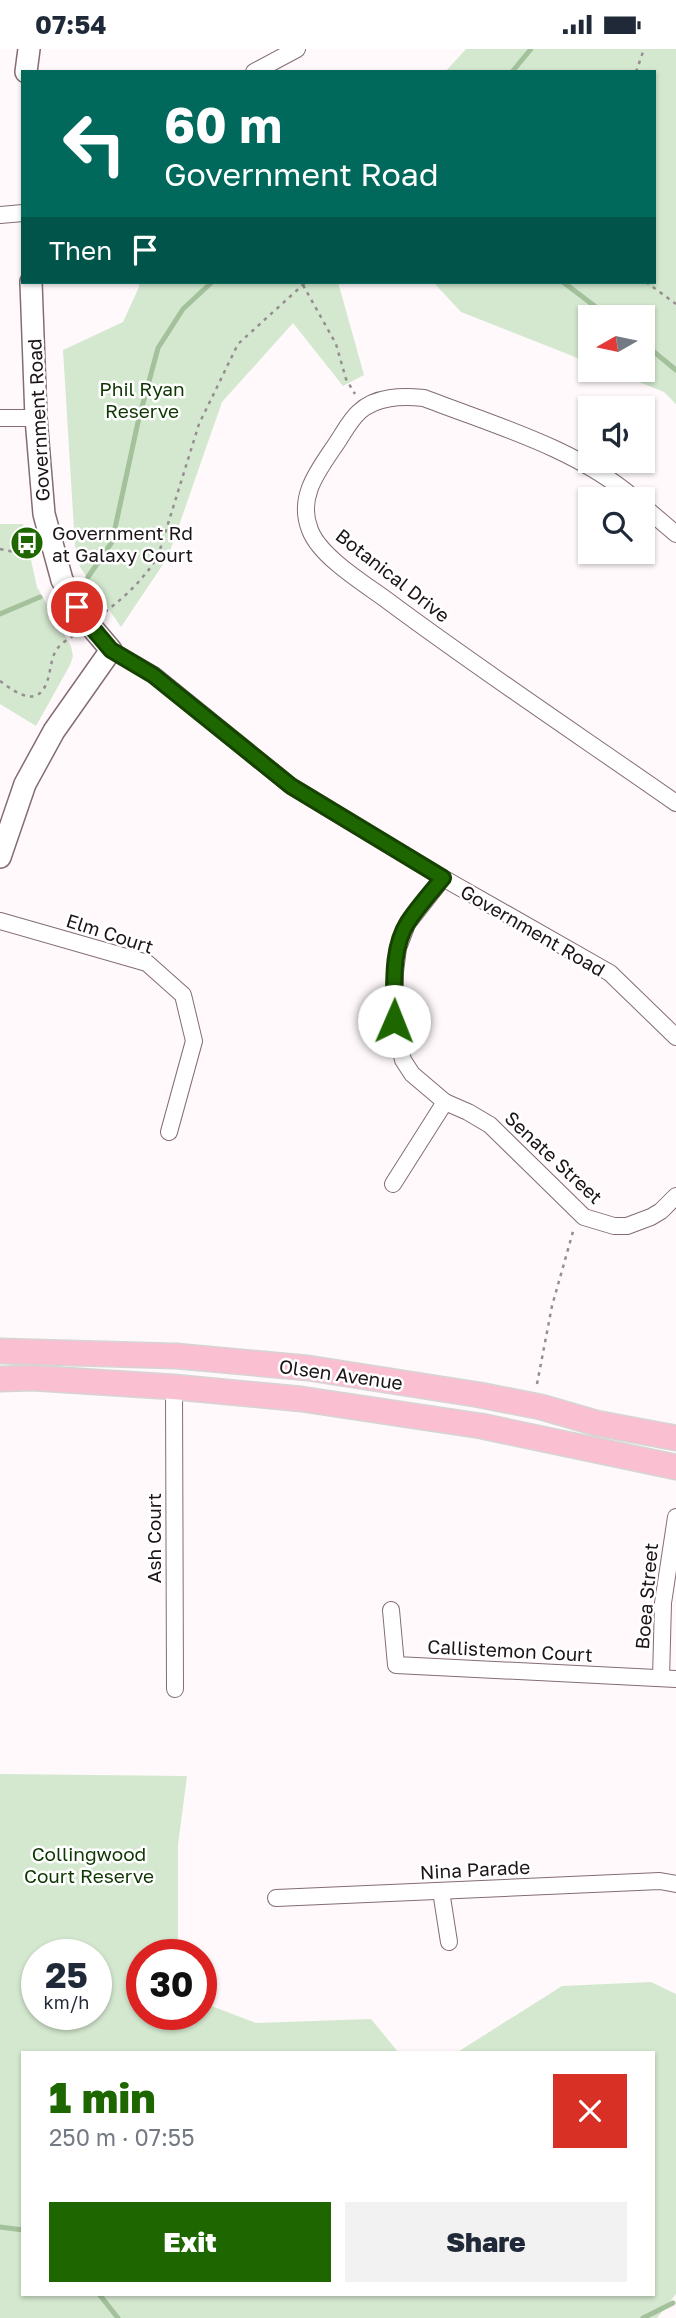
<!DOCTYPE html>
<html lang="en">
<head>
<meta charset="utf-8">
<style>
	:root { --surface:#fff; --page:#f2f2f3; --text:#1f2937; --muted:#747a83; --accent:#1e6700 }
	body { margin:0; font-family:"Golos Text",sans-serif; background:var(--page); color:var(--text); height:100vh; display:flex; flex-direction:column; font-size:26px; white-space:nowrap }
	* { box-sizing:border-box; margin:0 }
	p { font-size:23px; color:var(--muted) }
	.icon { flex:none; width:38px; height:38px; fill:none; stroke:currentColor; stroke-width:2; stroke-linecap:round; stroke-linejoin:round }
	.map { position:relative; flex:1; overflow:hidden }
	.panel { position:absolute; left:21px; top:2002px; width:634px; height:245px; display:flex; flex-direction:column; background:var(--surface); border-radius:0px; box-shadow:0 2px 5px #0004 }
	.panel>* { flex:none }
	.hud { position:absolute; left:21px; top:21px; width:635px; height:214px; border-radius:0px; box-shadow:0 2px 5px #0004; background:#00695c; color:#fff; overflow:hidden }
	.needle { width:46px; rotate:261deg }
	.fabs { position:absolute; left:578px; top:256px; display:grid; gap:14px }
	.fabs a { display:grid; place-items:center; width:77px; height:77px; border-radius:0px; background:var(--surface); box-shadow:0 2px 5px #0004; font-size:35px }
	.speed { position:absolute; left:21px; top:1890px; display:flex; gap:14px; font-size:35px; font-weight:700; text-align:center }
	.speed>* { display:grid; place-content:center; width:91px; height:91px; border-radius:50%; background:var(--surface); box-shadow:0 2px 5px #0004; line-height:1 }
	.speed small { font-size:18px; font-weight:400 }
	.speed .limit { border:10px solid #d22; background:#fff; color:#111 }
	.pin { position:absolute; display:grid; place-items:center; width:60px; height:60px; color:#fff; margin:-30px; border:4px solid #fff; border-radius:50%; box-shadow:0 2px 7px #0007 }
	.me { position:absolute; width:77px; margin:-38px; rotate:1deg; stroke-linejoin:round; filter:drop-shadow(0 0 5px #0008) }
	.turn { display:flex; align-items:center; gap:24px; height:147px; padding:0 28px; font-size:32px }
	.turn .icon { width:91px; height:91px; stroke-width:2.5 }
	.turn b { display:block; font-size:49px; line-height:60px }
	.then { display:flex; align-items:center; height:66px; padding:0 28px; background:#0003; gap:14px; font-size:26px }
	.round { display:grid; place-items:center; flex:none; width:74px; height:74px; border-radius:0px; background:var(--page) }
	.head { display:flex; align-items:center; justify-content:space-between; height:119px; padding:0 28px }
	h1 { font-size:42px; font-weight:800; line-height:52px; color:var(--accent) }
	.cta { display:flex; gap:14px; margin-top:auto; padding:14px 28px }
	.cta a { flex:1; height:80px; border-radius:0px; background:var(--accent); color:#fff; font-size:28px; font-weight:800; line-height:80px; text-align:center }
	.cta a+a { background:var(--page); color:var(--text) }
	.status { display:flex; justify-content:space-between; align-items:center; height:49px; padding:0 35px; background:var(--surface); direction:ltr }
	.status svg { height:19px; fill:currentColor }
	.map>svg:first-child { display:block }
	.green { fill:#d4e8cf; fill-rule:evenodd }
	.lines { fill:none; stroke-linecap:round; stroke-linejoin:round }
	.stream { stroke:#a3c19b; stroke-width:5 }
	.street-casing { stroke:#836d73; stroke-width:18 }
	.secondary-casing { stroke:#836d73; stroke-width:24 }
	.primary-casing { stroke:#d6d5d5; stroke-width:27 }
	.path { stroke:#958e90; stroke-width:2.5; stroke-dasharray:3.5 5; stroke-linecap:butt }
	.street { stroke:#fff; stroke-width:16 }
	.secondary { stroke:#fff; stroke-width:21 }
	.primary { stroke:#fabfd1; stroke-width:24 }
	.route-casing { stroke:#144300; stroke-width:18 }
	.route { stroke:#1e6700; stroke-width:12 }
	.labels { text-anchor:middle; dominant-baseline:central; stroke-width:5; stroke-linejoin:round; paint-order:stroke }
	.park-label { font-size:19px; fill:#0d3601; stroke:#fff }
	.street-label { font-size:19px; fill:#1c1416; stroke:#fff }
	.poi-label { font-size:19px; fill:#1c1416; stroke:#fff; text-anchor:start }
</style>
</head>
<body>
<div class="status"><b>07:54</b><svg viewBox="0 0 49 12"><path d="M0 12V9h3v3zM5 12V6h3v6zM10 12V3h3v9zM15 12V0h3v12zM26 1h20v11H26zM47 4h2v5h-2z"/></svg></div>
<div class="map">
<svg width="676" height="2269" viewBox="0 0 676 2269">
	<rect width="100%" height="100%" fill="#fff9fb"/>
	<!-- green -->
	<g class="green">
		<path d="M 466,0 L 676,0 L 676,355 L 664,343 L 606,320 L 642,320 L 642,268 L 590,268 L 590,314 L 461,263 L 435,235 L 430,233 L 654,233 L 654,23 L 445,23 Z"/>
		<path d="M 139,233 L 338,233 L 364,326 L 343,337 L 293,274 L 222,353 L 168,508 L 121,578 L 80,518 L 75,497 L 63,301 L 123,273 L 139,238 Z"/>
		<path d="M 0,475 L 23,475 L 37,538 L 71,597 L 73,607 L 70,616 L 36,677 L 0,655 Z"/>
		<path d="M 0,1725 L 187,1727 L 178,1796 L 178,1906 L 142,1906 L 142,1965 L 201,1965 L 201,1953 L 256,1974 L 371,1970 L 399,2004 L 23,2004 L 23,2245 L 653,2245 L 653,2004 L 456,2004 L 562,1937 L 651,1933 L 676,1945 L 676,2245 L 657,2269 L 0,2269 ZM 37,1906 L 96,1906 L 96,1965 L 37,1965 Z"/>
	</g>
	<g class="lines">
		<!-- stream -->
		<g class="stream">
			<path d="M 512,23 L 531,0"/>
			<path d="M 563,233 L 609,268"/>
			<path d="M 642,293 L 676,321"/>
			<path d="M 88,528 L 112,493 L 138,373 L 158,299 L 183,260 L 212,233"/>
			<path d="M 0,565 L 40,548"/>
			<path d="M 0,2178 L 23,2181"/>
			<path d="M 99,2245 L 118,2269"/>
			<path d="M 643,2269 L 673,2254"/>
		</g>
		<defs>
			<g id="street">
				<path d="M 254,23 L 297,0"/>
				<path d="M 0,166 L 23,164"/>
				<path d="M 0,369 L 36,369"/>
				<path d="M 635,450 C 576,399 496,377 424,349 C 402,347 376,347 359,363 C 349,372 342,387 334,398 C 317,423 297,449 310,481 C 320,508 365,535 388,552 C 482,622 580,687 676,754"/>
				<path d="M 642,456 L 676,485"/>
				<path d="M 111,601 L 154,626 L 291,737 L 443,829 L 610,924 L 676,988"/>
				<path d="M 443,829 L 407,875 L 398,899 L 395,923 L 394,972 L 403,1011 L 412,1025 L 445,1053 L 468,1063 L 490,1076 L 584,1168 L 614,1177 L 627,1177 L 651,1168 L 661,1162 L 676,1147"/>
				<path d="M 0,872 L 147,914 L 183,946 L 194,992 L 169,1083"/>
				<path d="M 393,1135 L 445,1053"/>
				<path d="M 174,1338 L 175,1640"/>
				<path d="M 391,1561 L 396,1616 L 676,1630"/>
				<path d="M 661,1629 L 663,1554 L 676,1468"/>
				<path d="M 441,1842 L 449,1893"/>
				<path d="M 276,1849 L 660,1832 L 676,1835"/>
			</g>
			<g id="secondary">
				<path d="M 26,23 L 29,0"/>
				<path d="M 0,808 L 25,735 L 54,682 L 111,601 L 89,575 L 62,531 L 44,465 L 36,369 L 31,233"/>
			</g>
			<g id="primary">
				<path d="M 0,1302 L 176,1307 L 308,1319 L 480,1346 L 541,1358 L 596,1374 L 676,1389"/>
				<path d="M 0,1330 L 33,1329 L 174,1338 L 301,1350 L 481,1377 L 676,1418"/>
			</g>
		</defs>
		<!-- street casing -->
		<use href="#street" class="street-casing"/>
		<!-- secondary casing -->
		<use href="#secondary" class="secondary-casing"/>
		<!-- primary casing -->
		<use href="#primary" class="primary-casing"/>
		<!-- path -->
		<g class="path">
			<path d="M 636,23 L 644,0"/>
			<path d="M 646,233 L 676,255"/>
			<path d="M 303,236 L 336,295 L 346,330 L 355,345"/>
			<path d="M 0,500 L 24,505 L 31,504 L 30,498 L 35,498"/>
			<path d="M 105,563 C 126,547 144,530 158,507 L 199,375 L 238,295 L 306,233"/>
			<path d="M 0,632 C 20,647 41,660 49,626 C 51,617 52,607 57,600 C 61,594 69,590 74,586"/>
			<path d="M 537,1335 L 552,1257 L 574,1179"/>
		</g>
		<!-- street -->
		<use href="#street" class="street"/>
		<!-- secondary -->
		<use href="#secondary" class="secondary"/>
		<!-- primary -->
		<use href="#primary" class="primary"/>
	</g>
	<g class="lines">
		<defs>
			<path id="route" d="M 77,558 L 89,575 L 111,601 L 153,626 L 291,737 L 443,829 C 431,843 418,858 408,873 C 390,901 395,941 394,972"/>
		</defs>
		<!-- route casing -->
		<use href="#route" class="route-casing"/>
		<!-- route -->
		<use href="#route" class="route"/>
	</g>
	<!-- icons -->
	<defs>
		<symbol id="bus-disc" viewBox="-11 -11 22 22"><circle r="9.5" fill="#1e6700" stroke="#fff"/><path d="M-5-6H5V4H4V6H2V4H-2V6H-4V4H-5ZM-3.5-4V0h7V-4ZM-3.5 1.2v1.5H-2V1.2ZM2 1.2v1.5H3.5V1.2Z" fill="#fff"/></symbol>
	</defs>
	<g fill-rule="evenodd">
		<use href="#bus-disc" x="8" y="475" width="38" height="38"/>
	</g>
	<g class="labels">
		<!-- park labels -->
		<g class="park-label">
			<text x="142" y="339">Phil Ryan<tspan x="142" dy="22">Reserve</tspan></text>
			<text x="89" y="1804">Collingwood<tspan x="89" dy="22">Court Reserve</tspan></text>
		</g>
		<!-- street labels -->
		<g class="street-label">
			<text transform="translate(38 371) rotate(-93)">Government Road</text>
			<text transform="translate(393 526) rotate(38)">Botanical Drive</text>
			<text transform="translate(533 881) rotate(30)">Government Road</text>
			<text transform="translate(110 884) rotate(18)">Elm Court</text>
			<text transform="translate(554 1108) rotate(43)">Senate Street</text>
			<text transform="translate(341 1325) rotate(8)">Olsen Avenue</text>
			<text transform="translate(153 1489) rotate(-90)">Ash Court</text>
			<text transform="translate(646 1547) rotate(-85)">Boea Street</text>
			<text transform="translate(510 1601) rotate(3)">Callistemon Court</text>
			<text transform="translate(475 1820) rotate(-3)">Nina Parade</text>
		</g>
		<!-- poi labels -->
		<g class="poi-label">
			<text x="52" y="483">Government Rd<tspan x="52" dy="22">at Galaxy Court</tspan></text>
		</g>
	</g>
</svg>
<div class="fabs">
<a><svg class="needle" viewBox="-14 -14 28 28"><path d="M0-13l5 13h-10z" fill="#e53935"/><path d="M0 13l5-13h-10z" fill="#747a83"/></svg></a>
<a><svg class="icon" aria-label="sound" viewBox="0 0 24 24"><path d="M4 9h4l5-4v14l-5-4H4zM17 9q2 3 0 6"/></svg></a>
<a><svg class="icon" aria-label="search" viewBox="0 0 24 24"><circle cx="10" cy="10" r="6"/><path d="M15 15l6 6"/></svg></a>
</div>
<div class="speed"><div>25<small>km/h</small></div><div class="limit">30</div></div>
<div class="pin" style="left:77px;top:558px;background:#d93025"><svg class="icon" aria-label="arrive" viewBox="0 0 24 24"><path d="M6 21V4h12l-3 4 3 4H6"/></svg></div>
<svg class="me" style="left:394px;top:972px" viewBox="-20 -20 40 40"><circle r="19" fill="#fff"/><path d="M0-13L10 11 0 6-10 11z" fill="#1e6700"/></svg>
<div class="hud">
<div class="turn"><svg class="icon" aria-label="left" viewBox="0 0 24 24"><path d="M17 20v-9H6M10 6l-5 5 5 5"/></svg><div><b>60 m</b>Government Road</div></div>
<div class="then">Then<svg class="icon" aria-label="arrive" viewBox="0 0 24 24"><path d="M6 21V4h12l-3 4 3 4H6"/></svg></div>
</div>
<section class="panel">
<div class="head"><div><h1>1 min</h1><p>250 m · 07:55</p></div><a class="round" style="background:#d93025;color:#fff"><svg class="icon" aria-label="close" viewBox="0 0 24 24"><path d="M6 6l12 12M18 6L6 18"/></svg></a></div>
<div class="cta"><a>Exit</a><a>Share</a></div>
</section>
</div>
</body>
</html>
